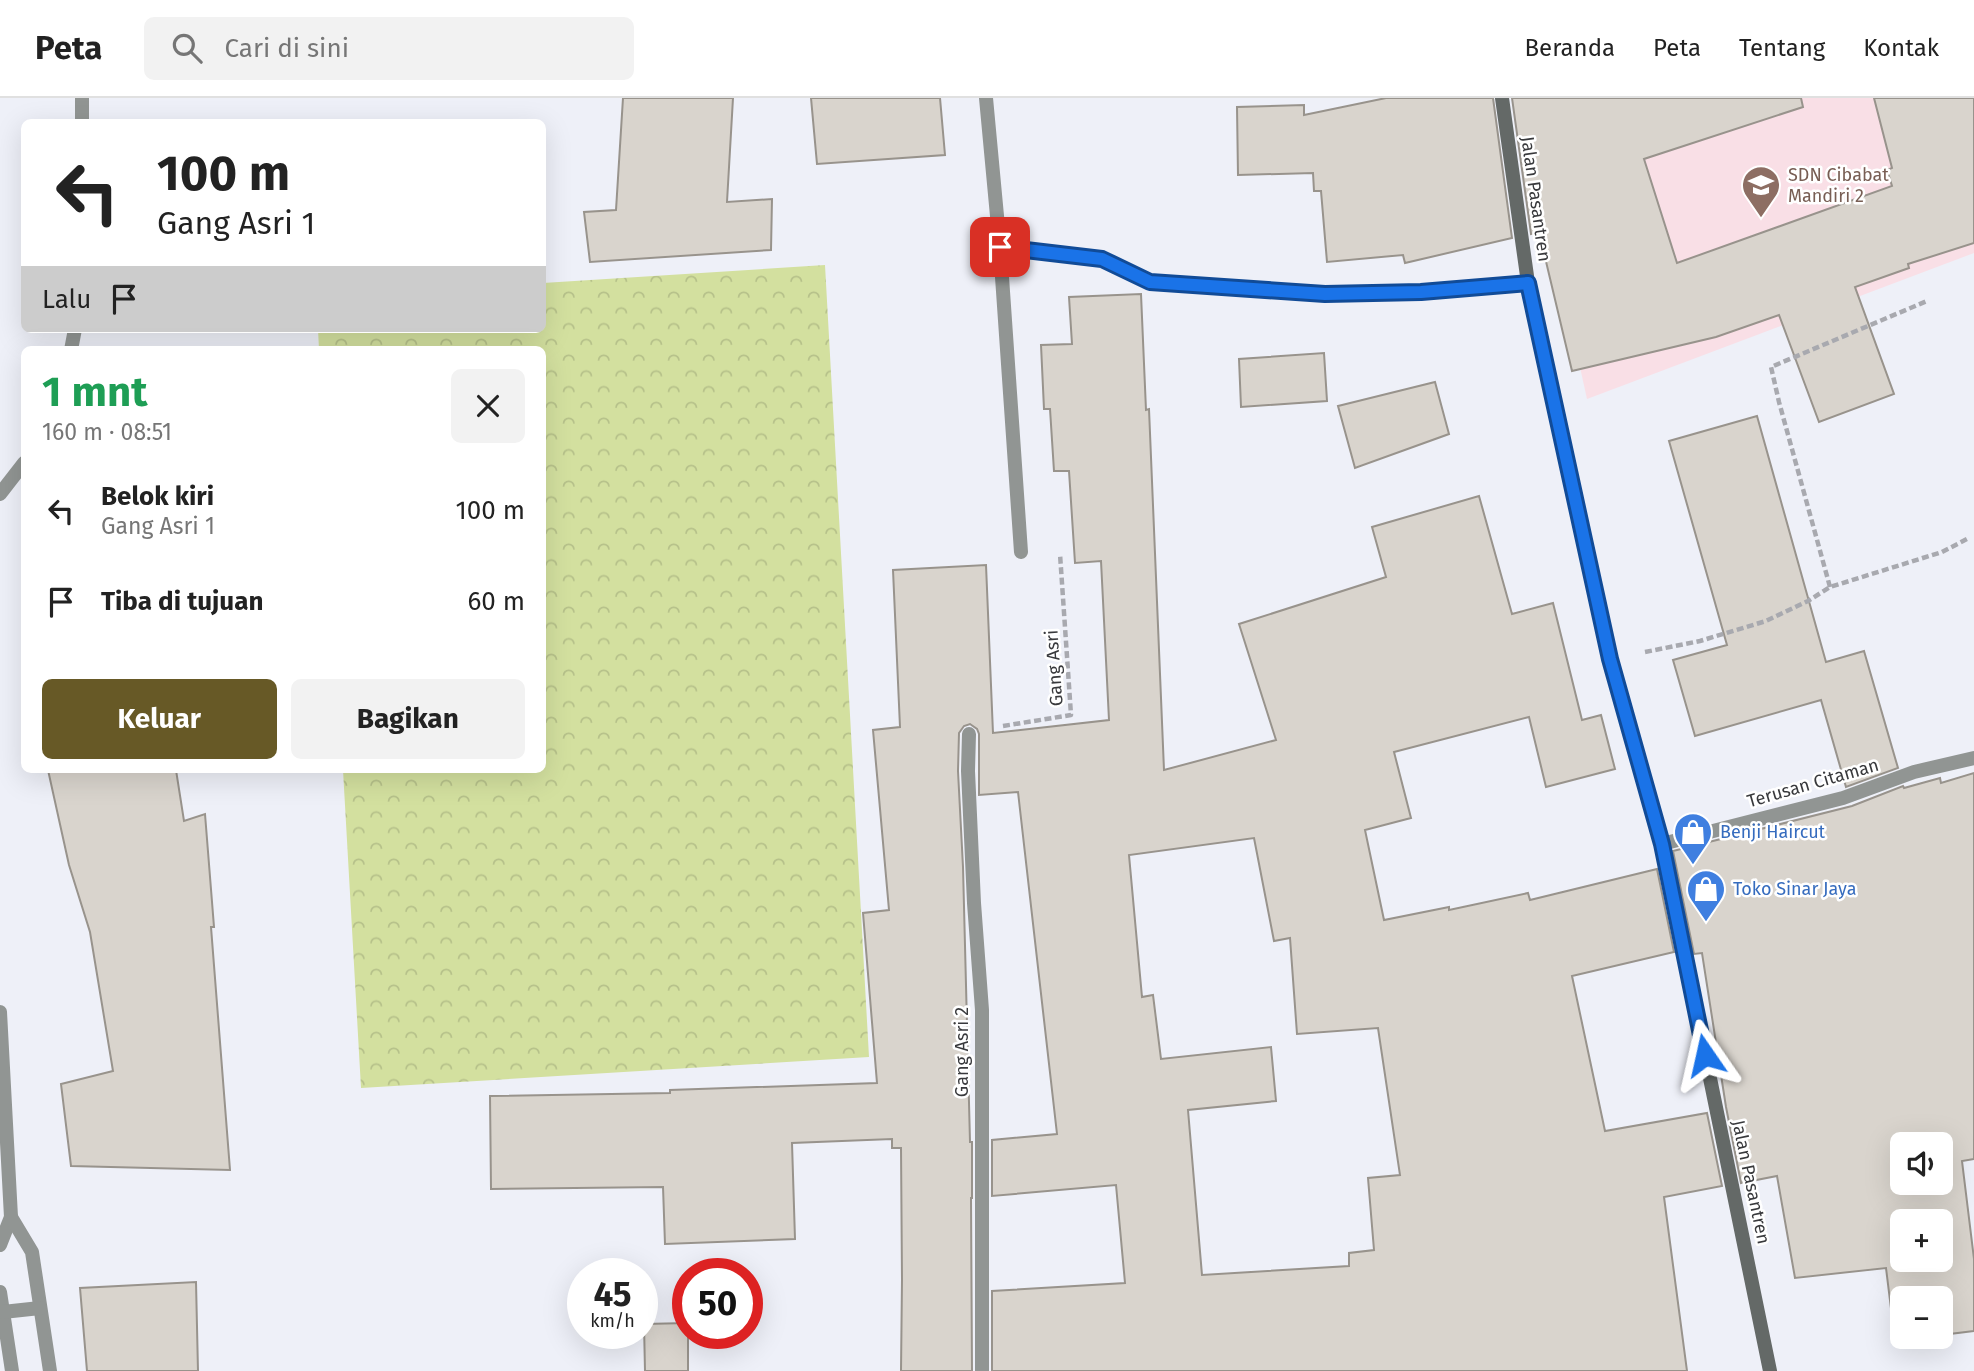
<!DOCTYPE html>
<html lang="id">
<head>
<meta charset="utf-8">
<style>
	:root { --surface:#fff; --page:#f2f2f2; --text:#222; --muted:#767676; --line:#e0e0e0; --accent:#675926 }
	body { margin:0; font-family:"Fira Sans",sans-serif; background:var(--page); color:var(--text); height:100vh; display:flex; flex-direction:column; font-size:26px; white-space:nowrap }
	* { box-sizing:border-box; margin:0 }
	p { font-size:23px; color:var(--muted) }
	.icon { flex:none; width:38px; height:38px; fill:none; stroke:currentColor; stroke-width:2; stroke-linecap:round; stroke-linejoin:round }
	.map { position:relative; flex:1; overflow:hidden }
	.drawer { position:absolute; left:21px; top:248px; width:525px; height:427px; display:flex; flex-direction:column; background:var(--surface); border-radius:10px; box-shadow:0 7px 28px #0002 }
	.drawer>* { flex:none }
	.guide { position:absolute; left:21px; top:21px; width:525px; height:214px; border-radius:10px; box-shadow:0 7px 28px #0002; background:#fff; color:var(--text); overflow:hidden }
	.fabs { position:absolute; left:1890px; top:1034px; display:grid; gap:14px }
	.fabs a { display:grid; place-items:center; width:63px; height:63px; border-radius:10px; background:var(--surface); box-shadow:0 7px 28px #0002; font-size:35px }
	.speed { position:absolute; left:567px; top:1160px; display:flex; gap:14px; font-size:35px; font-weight:700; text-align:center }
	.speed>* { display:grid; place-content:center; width:91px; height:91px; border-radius:50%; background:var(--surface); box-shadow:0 7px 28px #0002; line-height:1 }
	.speed small { font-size:18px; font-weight:400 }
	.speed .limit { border:10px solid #d22; background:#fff; color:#111 }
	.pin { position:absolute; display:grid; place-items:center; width:60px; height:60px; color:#fff; margin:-30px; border-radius:14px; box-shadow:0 4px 10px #0006 }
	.me { position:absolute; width:77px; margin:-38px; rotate:349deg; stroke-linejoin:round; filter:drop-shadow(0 0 5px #0008) }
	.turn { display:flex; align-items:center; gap:24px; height:147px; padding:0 21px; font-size:32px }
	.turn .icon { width:91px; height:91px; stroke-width:2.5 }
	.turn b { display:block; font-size:49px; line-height:60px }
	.then { display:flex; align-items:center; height:66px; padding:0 21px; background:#0003; gap:14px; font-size:26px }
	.round { display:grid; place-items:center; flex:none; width:74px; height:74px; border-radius:10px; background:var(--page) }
	.headline { display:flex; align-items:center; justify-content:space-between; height:119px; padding:0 21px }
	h1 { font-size:42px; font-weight:700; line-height:52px; color:#1e9e55 }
	.cta { display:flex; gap:14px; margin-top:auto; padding:14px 21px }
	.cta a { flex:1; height:80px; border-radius:10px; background:var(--accent); color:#fff; font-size:28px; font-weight:700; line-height:80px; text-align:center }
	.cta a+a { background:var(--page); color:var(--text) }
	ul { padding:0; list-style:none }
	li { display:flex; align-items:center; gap:21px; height:91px; padding:0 21px }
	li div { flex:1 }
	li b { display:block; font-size:26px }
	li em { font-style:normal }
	header { display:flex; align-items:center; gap:42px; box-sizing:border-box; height:98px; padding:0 35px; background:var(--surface); border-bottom:2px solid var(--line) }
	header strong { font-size:33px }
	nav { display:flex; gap:38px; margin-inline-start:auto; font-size:24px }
	.search { width:490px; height:63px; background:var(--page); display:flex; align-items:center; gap:18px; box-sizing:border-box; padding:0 24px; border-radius:10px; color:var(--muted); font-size:26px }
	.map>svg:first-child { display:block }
	.education { fill:#f9dfe6 }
	.park { fill:url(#park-crowns) }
	.building { fill:#d9d4cd; stroke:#98938c; stroke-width:2; fill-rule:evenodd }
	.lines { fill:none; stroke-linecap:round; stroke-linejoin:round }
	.path { stroke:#a8a9af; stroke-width:4.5; stroke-dasharray:7 3.5; stroke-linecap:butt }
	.street { stroke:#919593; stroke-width:14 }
	.secondary { stroke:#646967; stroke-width:14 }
	.route-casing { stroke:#114b97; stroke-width:18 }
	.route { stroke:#1a73e8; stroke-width:12 }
	.labels { text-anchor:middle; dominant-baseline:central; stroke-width:5; stroke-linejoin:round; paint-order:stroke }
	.education-label { font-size:18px; fill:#785e54; stroke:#fff; text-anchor:start }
	.street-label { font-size:18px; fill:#38393c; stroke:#fff }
	.shop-label { font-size:18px; fill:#366cbe; stroke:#fff; text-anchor:start }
</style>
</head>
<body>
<header>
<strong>Peta</strong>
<div class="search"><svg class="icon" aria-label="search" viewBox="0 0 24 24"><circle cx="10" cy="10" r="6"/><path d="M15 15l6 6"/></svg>Cari di sini</div>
<nav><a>Beranda</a><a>Peta</a><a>Tentang</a><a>Kontak</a></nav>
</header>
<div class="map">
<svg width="1974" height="1273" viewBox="0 0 1974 1273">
	<defs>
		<pattern id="park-crowns" width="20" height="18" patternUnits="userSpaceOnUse" patternTransform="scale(1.75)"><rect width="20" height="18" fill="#d3e09f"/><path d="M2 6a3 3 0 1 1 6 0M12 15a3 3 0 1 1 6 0" fill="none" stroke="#b6c18a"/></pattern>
	</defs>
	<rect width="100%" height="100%" fill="#eef0f8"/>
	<!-- education -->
	<path class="education" d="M 1524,0 L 1974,0 L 1974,155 L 1587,301 L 1521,1 Z"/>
	<!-- park -->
	<path class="park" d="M 825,167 L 869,959 L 361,990 L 343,672 L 542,672 L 542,252 L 319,252 L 318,231 L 542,231 L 543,185 Z"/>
	<!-- building -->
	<g class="building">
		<path d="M 623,0 L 733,0 L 727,104 L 772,101 L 771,152 L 590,164 L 584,114 L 616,112 Z"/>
		<path d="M 811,0 L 940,0 L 945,57 L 817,66 Z"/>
		<path d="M 1386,0 L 1493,0 L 1512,140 L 1405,165 L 1403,157 L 1327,164 L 1321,93 L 1314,93 L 1313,75 L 1238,77 L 1237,9 L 1304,7 L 1304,17 Z"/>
		<path d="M 1512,0 L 1801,0 L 1803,9 L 1644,61 L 1677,165 L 1892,88 L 1887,72 L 1892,70 L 1874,0 L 1974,0 L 1974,145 L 1908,166 L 1909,170 L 1855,189 L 1894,296 L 1819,324 L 1779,217 L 1716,239 L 1572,273 L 1539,134 L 1531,136 Z"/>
		<path d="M 1141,196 L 1146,312 L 1149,311 L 1164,672 L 1276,642 L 1239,526 L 1386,479 L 1372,429 L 1479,398 L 1512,516 L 1553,505 L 1582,622 L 1601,617 L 1615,671 L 1546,689 L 1529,619 L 1394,654 L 1411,720 L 1365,732 L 1384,822 L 1449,809 L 1449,812 L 1528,795 L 1530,802 L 1657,771 L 1674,854 L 1572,878 L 1605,1033 L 1707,1015 L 1722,1088 L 1664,1099 L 1687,1273 L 992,1273 L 992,1193 L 1125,1185 L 1116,1087 L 992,1098 L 992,1042 L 1057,1036 L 1018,694 L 979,697 L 979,636 L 977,631 L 970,626 L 964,628 L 959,635 L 958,673 L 963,769 L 970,1044 L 972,1044 L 972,1100 L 971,1100 L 972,1273 L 901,1273 L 902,1182 L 901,1050 L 892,1050 L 892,1041 L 792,1045 L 795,1141 L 665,1146 L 663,1089 L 491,1091 L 490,998 L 670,995 L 670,992 L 877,985 L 863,815 L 889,812 L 873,632 L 900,629 L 893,472 L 986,467 L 993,635 L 1109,622 L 1101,463 L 1075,465 L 1069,373 L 1054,373 L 1050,311 L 1044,311 L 1041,247 L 1072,246 L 1069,199 ZM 1254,740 L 1274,843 L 1290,840 L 1297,936 L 1378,930 L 1400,1077 L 1368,1080 L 1374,1152 L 1349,1155 L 1349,1168 L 1202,1177 L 1188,1012 L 1276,1003 L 1271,949 L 1161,961 L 1153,897 L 1142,899 L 1129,757 Z"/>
		<path d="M 1324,255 L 1327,303 L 1241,309 L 1239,261 Z"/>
		<path d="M 1435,284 L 1449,336 L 1355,370 L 1338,308 Z"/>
		<path d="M 1757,318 L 1826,564 L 1864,553 L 1898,670 L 1846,689 L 1821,602 L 1695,638 L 1673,562 L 1727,547 L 1669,343 Z"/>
		<path d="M 48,672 L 176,672 L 184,723 L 205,716 L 214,829 L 211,829 L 230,1072 L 71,1068 L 61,986 L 113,973 L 90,834 L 69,767 Z"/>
		<path d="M 1974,675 L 1974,1061 L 1962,1063 L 1974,1161 L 1974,1233 L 1941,1237 L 1941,1200 L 1902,1200 L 1902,1239 L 1928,1239 L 1895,1243 L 1886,1170 L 1795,1180 L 1777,1078 L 1741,1085 L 1726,1009 L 1702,855 L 1694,856 L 1673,753 L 1852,708 L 1903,688 L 1904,690 L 1940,680 L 1941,685 ZM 1902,1046 L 1941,1046 L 1941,1085 L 1902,1085 ZM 1902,1124 L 1941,1124 L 1941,1162 L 1902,1162 Z"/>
		<path d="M 196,1184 L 198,1273 L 87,1273 L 80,1190 Z"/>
		<path d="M 688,1225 L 688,1273 L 645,1273 L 644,1226 Z"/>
	</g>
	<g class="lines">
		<!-- path -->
		<g class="path">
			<path d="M 1830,489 L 1779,304 L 1771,269 L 1927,203"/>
			<path d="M 1645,554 L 1700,543 L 1766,523 L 1808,503 L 1830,489 L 1942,454 L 1969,440"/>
			<path d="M 1003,628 L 1071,617 L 1060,456"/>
		</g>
		<!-- street -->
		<g class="street">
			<path d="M 82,0 L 82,24"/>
			<path d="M 986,0 L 1000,150 L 1021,454"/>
			<path d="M 1000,150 L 1102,161 L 1150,184 L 1325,196 L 1421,194 L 1528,185"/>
			<path d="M 71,252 L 75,231"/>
			<path d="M 0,396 L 24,365"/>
			<path d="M 969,636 L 968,673 L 974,805 L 982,912 L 982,1273"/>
			<path d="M 1662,746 L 1843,700 L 1914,674 L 1974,660"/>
			<path d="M 0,914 L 11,1119 L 0,1147"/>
			<path d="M 11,1119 L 32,1154 L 50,1273"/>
			<path d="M 0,1194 L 12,1273"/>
			<path d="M 3,1214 L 40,1210"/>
		</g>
		<!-- secondary -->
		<path class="secondary" d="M 1502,0 L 1528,185 L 1610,561 L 1662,746 L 1770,1273"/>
	</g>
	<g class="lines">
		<defs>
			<path id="route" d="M 1000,149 L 1102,161 L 1150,184 L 1325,196 L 1421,194 L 1528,185 L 1610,561 L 1662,746 L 1705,957"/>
		</defs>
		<!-- route casing -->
		<use href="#route" class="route-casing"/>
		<!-- route -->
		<use href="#route" class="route"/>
	</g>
	<!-- icons -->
	<defs>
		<symbol id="school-pin" viewBox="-11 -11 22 30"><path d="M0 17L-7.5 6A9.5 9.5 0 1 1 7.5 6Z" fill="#8d6e63" stroke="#fff"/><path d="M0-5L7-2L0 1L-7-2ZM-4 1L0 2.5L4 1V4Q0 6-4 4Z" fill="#fff"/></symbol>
		<symbol id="shop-pin" viewBox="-11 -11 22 30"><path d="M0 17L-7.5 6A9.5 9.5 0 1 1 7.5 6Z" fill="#3f7fe0" stroke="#fff"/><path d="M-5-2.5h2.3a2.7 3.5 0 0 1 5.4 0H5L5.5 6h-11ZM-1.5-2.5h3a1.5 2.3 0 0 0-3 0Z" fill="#fff"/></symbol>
	</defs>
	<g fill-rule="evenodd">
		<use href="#school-pin" x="1739" y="65" width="44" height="60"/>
		<use href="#shop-pin" x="1671" y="712" width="44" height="60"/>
		<use href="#shop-pin" x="1684" y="769" width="44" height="60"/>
	</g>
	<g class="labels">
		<!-- education labels -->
		<g class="education-label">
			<text x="1788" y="77">SDN Cibabat<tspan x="1788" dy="21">Mandiri 2</tspan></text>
		</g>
		<!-- street labels -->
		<g class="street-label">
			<text transform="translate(1536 101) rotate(82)">Jalan Pasantren</text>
			<text transform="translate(1054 570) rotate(-94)">Gang Asri</text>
			<text transform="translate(1813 685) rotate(-16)">Terusan Citaman</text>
			<text transform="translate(962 954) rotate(-90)">Gang Asri 2</text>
			<text transform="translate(1751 1084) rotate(78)">Jalan Pasantren</text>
		</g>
		<!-- shop labels -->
		<g class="shop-label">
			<text x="1720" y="734">Benji Haircut</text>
			<text x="1733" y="791">Toko Sinar Jaya</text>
		</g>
	</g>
</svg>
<div class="fabs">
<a><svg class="icon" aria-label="sound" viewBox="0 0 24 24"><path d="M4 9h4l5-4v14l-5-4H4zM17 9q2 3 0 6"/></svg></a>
<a>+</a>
<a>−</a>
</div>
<div class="speed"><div>45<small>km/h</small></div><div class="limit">50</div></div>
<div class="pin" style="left:1000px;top:149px;background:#d93025"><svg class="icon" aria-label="arrive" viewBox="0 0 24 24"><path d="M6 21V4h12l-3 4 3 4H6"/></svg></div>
<svg class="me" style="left:1705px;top:957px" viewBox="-20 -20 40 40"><path d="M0-17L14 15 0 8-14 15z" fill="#1a73e8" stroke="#fff" stroke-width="4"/></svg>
<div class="guide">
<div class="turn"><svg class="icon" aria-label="left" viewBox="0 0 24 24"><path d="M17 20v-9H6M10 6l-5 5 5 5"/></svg><div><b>100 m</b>Gang Asri 1</div></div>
<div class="then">Lalu<svg class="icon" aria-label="arrive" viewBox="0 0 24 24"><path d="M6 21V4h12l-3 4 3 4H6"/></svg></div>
</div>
<section class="drawer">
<div class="headline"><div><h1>1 mnt</h1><p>160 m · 08:51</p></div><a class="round"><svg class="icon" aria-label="close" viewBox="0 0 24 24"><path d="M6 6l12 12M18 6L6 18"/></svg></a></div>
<ul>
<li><svg class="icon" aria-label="left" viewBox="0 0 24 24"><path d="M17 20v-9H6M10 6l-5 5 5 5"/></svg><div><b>Belok kiri</b><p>Gang Asri 1</p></div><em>100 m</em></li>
<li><svg class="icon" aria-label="arrive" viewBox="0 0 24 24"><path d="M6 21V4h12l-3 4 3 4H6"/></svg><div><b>Tiba di tujuan</b></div><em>60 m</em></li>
</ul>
<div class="cta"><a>Keluar</a><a>Bagikan</a></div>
</section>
</div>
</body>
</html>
